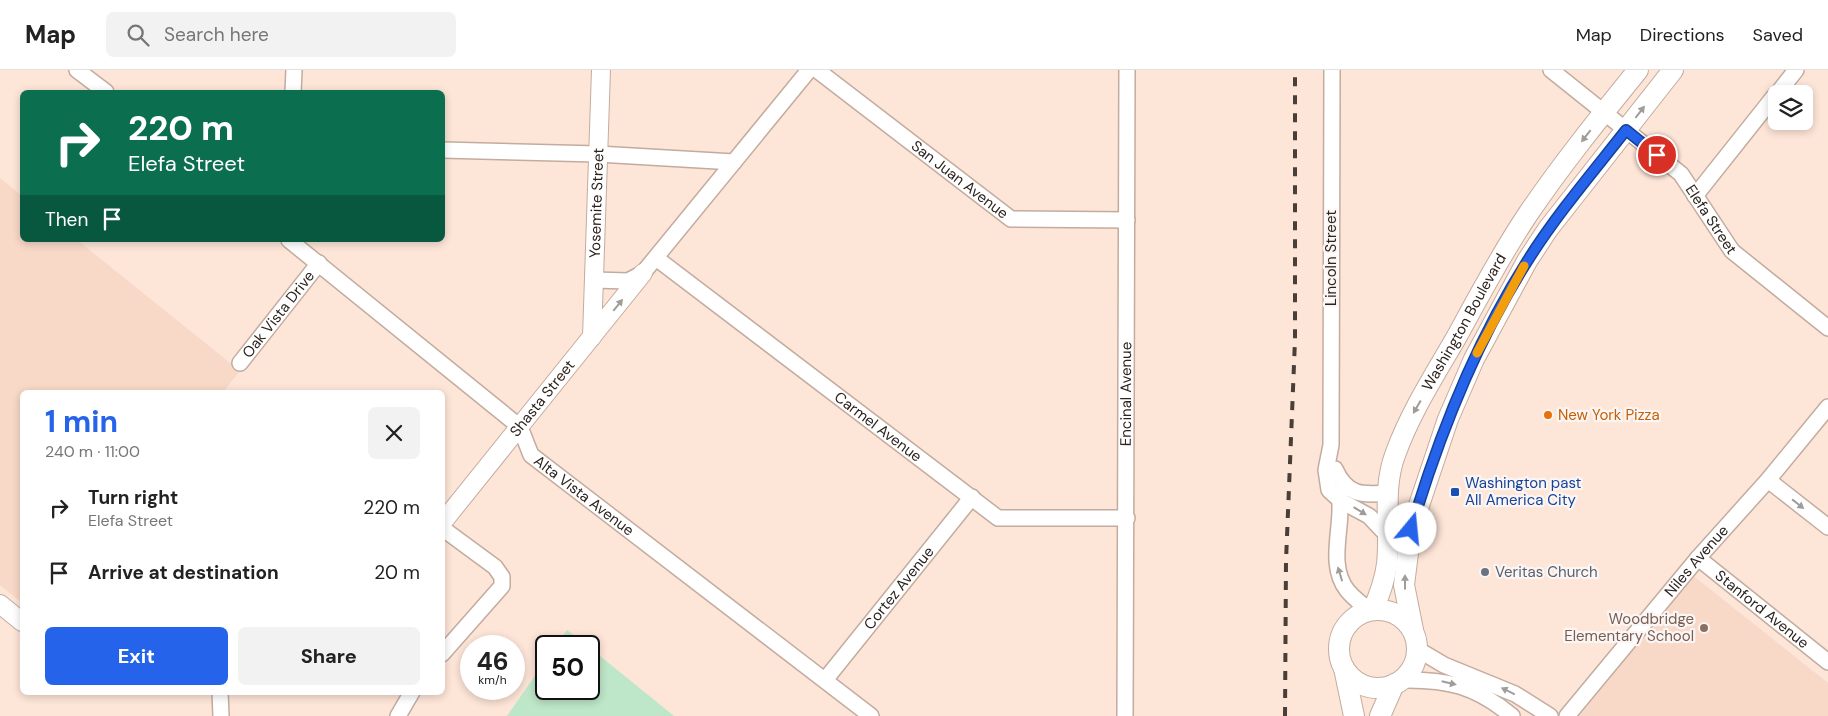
<!DOCTYPE html>
<html lang="en">
<head>
<meta charset="utf-8">
<style>
	:root { --surface:#fff; --page:#f2f2f2; --text:#222; --muted:#767676; --line:#e0e0e0; --accent:#2563eb }
	body { margin:0; font-family:"DM Sans",sans-serif; background:var(--page); color:var(--text); height:100vh; display:flex; flex-direction:column; font-size:19px; white-space:nowrap }
	* { box-sizing:border-box; margin:0 }
	p { font-size:16px; color:var(--muted) }
	.icon { flex:none; width:28px; height:28px; fill:none; stroke:currentColor; stroke-width:2; stroke-linecap:round; stroke-linejoin:round }
	.map { position:relative; flex:1; overflow:hidden }
	.sheet { position:absolute; left:20px; top:320px; width:425px; height:305px; display:flex; flex-direction:column; background:var(--surface); border-radius:8px; box-shadow:0 2px 8px #0003 }
	.sheet>* { flex:none }
	.hud { position:absolute; left:20px; top:20px; width:425px; height:152px; border-radius:8px; box-shadow:0 2px 8px #0003; background:#0b6e4f; color:#fff; overflow:hidden }
	.tools { position:absolute; left:1768px; top:15px; display:grid; gap:10px }
	.tools a { display:grid; place-items:center; width:45px; height:45px; border-radius:8px; background:var(--surface); box-shadow:0 2px 8px #0003; font-size:25px }
	.speed { position:absolute; left:460px; top:565px; display:flex; gap:10px; font-size:25px; font-weight:700; text-align:center }
	.speed>* { display:grid; place-content:center; width:65px; height:65px; border-radius:50%; background:var(--surface); box-shadow:0 2px 8px #0003; line-height:1 }
	.speed small { font-size:12px; font-weight:400 }
	.speed .limit { border:2px solid #111; border-radius:8px; background:#fff; color:#111 }
	.pin { position:absolute; display:grid; place-items:center; width:42px; height:42px; color:#fff; margin:-21px; border:2px solid #fff; border-radius:50%; box-shadow:0 1px 5px #0007 }
	.me { position:absolute; width:55px; margin:-28px; rotate:17deg; stroke-linejoin:round; filter:drop-shadow(0 0 4px #0008) }
	.turn { display:flex; align-items:center; gap:18px; height:105px; padding:0 25px; font-size:22px }
	.turn .icon { width:65px; height:65px; stroke-width:2.5 }
	.turn b { display:block; font-size:35px; line-height:42px }
	.then { display:flex; align-items:center; height:48px; padding:0 25px; background:#0003; gap:10px; font-size:19px }
	.round { display:grid; place-items:center; flex:none; width:52px; height:52px; border-radius:8px; background:var(--page) }
	.summary { display:flex; align-items:center; justify-content:space-between; height:85px; padding:0 25px }
	h1 { font-size:30px; font-weight:700; line-height:38px; color:var(--accent) }
	.primary-button { display:flex; gap:10px; margin-top:auto; padding:10px 25px }
	.primary-button a { flex:1; height:58px; border-radius:8px; background:var(--accent); color:#fff; font-size:20px; font-weight:700; line-height:58px; text-align:center }
	.primary-button a+a { background:var(--page); color:var(--text) }
	ul { padding:0; list-style:none }
	li { display:flex; align-items:center; gap:15px; height:65px; padding:0 25px }
	li div { flex:1 }
	li b { display:block; font-size:19px }
	li em { font-style:normal }
	header { display:flex; align-items:center; gap:30px; box-sizing:border-box; height:70px; padding:0 25px; background:var(--surface); border-bottom:1px solid var(--line) }
	header strong { font-size:24px }
	nav { display:flex; gap:28px; margin-inline-start:auto; font-size:18px }
	.search { width:350px; height:45px; background:var(--page); display:flex; align-items:center; gap:12px; box-sizing:border-box; padding:0 18px; border-radius:8px; color:var(--muted); font-size:19px }
	.map>svg:first-child { display:block }
	.built { fill:#f8d8c7 }
	.green { fill:#bee6c8 }
	.lines { fill:none; stroke-linecap:round; stroke-linejoin:round }
	.minor-casing { stroke:#c3ac9f; stroke-width:18 }
	.tertiary-casing { stroke:#c3ac9f; stroke-width:20 }
	.secondary-casing { stroke:#c3ac9f; stroke-width:22 }
	.minor { stroke:#fff; stroke-width:15 }
	.tertiary { stroke:#fff; stroke-width:18 }
	.secondary { stroke:#fff; stroke-width:20 }
	.rail { stroke:#4a3f38; stroke-width:4; stroke-dasharray:9 9; stroke-linecap:butt }
	.oneway { fill:#a09c9a }
	.route-casing { stroke:#184099; stroke-width:12 }
	.route { stroke:#2563eb; stroke-width:9 }
	.slow { stroke:#f59e0b; stroke-width:9 }
	.food-dot { fill:#e8710a; stroke:#fbf6f4; stroke-width:2 }
	.transit-dot { fill:#1a4fb4; stroke:#fbf6f4; stroke-width:2 }
	.worship-dot { fill:#6b7280; stroke:#fbf6f4; stroke-width:2 }
	.education-dot { fill:#8d6e63; stroke:#fbf6f4; stroke-width:2 }
	.labels { text-anchor:middle; dominant-baseline:central; stroke-width:4.5; stroke-linejoin:round; paint-order:stroke }
	.street-label { font-size:15px; fill:#2c231e; stroke:#fbf6f4 }
	.food-label { font-size:15px; fill:#c56008; stroke:#fbf6f4; text-anchor:start }
	.transit-label { font-size:15px; fill:#164399; stroke:#fbf6f4; text-anchor:start }
	.worship-label { font-size:15px; fill:#5b616d; stroke:#fbf6f4; text-anchor:start }
	.education-label { font-size:15px; fill:#785e54; stroke:#fbf6f4; text-anchor:end }
</style>
</head>
<body>
<header>
<strong>Map</strong>
<div class="search"><svg class="icon" aria-label="search" viewBox="0 0 24 24"><circle cx="10" cy="10" r="6"/><path d="M15 15l6 6"/></svg>Search here</div>
<nav><a>Map</a><a>Directions</a><a>Saved</a></nav>
</header>
<div class="map">
<svg width="1828" height="646" viewBox="0 0 1828 646">
	<rect width="100%" height="100%" fill="#fde5d7"/>
	<!-- built -->
	<g class="built">
		<path d="M 0,108 L 22,126 L 22,170 L 77,170 L 240,301 L 223,322 L 22,322 L 22,533 L 0,515 Z"/>
		<path d="M 1691,504 L 1828,613 L 1828,646 L 1579,646 Z"/>
	</g>
	<!-- green -->
	<g class="green">
		<path d="M 567,560 L 587,576 L 556,576 Z"/>
		<path d="M 589,577 L 674,646 L 507,646 L 546,590 L 546,619 L 589,619 Z"/>
	</g>
	<g class="lines">
		<defs>
			<g id="minor">
				<path d="M 77,0 L 106,22"/>
				<path id="s1" d="M 817,0 L 1011,149 L 1127,150"/>
				<path d="M 1332,0 L 1331,375 L 1326,400 L 1329,420 L 1341,431 L 1369,446 L 1387,465"/>
				<path id="s2" d="M 1551,0 L 1681,104 L 1732,181 L 1828,258"/>
				<path d="M 293,22 L 294,0"/>
				<path d="M 1777,24 L 1796,0"/>
				<path d="M 442,80 L 598,84 L 734,92"/>
				<path d="M 1695,126 L 1776,24"/>
				<path id="s3" d="M 289,170 L 520,357 L 531,385 L 871,646"/>
				<path id="s4" d="M 656,188 L 998,448 L 1127,448"/>
				<path d="M 594,210 L 628,211 L 643,203 L 809,0"/>
				<path id="s5" d="M 240,293 L 319,193"/>
				<path d="M 1335,399 C 1347,426 1362,425 1388,423"/>
				<path d="M 1768,410 L 1828,457"/>
				<path d="M 1339,423 C 1345,453 1326,493 1347,520 C 1353,528 1362,534 1370,541"/>
				<path d="M 442,458 L 495,497 L 502,507 L 502,516 L 442,584"/>
				<path id="s6" d="M 1698,488 L 1828,592"/>
				<path d="M 1417,579 L 1444,595 L 1515,624 L 1550,646"/>
				<path id="s7" d="M 825,610 L 972,427"/>
				<path d="M 1401,610 C 1448,609 1476,616 1512,646"/>
				<path d="M 220,622 L 221,646"/>
				<path d="M 398,646 L 412,622"/>
				<path id="s8" d="M 1125,646 L 1127,0"/>
				<path id="s9" d="M 1567,646 L 1698,488 L 1768,410 L 1828,337"/>
			</g>
			<g id="tertiary">
				<path id="s10" d="M 592,267 L 601,0"/>
				<path id="s11" d="M 442,453 L 643,203"/>
				<path d="M 0,534 L 22,552"/>
			</g>
			<g id="secondary">
				<path id="s12" d="M 1373,540 C 1379,526 1385,510 1387,494 C 1391,457 1382,420 1395,385 C 1410,343 1434,306 1456,268 C 1479,226 1501,184 1528,144 C 1562,94 1600,47 1638,0"/>
				<circle cx="1378" cy="579" r="39"/>
				<path d="M 1413,560 L 1404,515 L 1411,459 L 1448,349 L 1474,289 L 1527,191 L 1548,159 L 1673,0"/>
				<path d="M 1344,598 L 1354,646"/>
				<path d="M 1380,646 L 1394,614"/>
			</g>
		</defs>
		<!-- minor casing -->
		<use href="#minor" class="minor-casing"/>
		<!-- tertiary casing -->
		<use href="#tertiary" class="tertiary-casing"/>
		<!-- secondary casing -->
		<use href="#secondary" class="secondary-casing"/>
		<!-- minor -->
		<use href="#minor" class="minor"/>
		<!-- tertiary -->
		<use href="#tertiary" class="tertiary"/>
		<!-- secondary -->
		<use href="#secondary" class="secondary"/>
		<!-- rail -->
		<path class="rail" d="M 1285,646 L 1286,491 L 1295,270 L 1295,0"/>
	</g>
	<!-- one-way arrows -->
	<defs><path id="oneway-solid" d="M-6-.8H1V-3.2L6.5 0L1 3.2V.8H-6Z" transform="scale(1.25)"/></defs>
	<g class="oneway">
		<use href="#oneway-solid" transform="translate(1640 42) rotate(-52)"/>
		<use href="#oneway-solid" transform="translate(1586 66) rotate(128)"/>
		<use href="#oneway-solid" transform="translate(618 235) rotate(-51)"/>
		<use href="#oneway-solid" transform="translate(1417 337) rotate(120)"/>
		<use href="#oneway-solid" transform="translate(1798 434) rotate(38)"/>
		<use href="#oneway-solid" transform="translate(1360 441) rotate(31)"/>
		<use href="#oneway-solid" transform="translate(1340 504) rotate(-107)"/>
		<use href="#oneway-solid" transform="translate(1405 512) rotate(-90)"/>
		<use href="#oneway-solid" transform="translate(1449 613) rotate(13)"/>
		<use href="#oneway-solid" transform="translate(1508 621) rotate(-154)"/>
	</g>
	<g class="lines">
		<defs>
			<path id="route" d="M 1411,459 C 1439,365 1475,273 1528,190 C 1557,144 1593,102 1626,60 L 1657,85"/>
		</defs>
		<!-- route casing -->
		<use href="#route" class="route-casing"/>
		<!-- route -->
		<use href="#route" class="route"/>
		<!-- slow -->
		<path class="slow" d="M 1477,283 L 1524,196"/>
	</g>
	<!-- markers -->
	<circle class="food-dot" cx="1548" cy="345" r="5"/>
	<rect class="transit-dot" x="1450" y="417" width="10" height="10" rx="2.5"/>
	<circle class="worship-dot" cx="1485" cy="502" r="5"/>
	<circle class="education-dot" cx="1704" cy="558" r="5"/>
	<g class="labels">
		<!-- street labels -->
		<g class="street-label">
			<text stroke="none"><textPath href="#s1" startOffset="180">San Juan Avenue</textPath></text>
			<text stroke="none"><textPath href="#s10" startOffset="134">Yosemite Street</textPath></text>
			<text stroke="none"><textPath href="#s2" startOffset="221">Elefa Street</textPath></text>
			<text transform="translate(1331 188) rotate(-90)">Lincoln Street</text>
			<text stroke="none"><textPath href="#s5" startOffset="62">Oak Vista Drive</textPath></text>
			<text stroke="none"><textPath href="#s12" startOffset="308">Washington Boulevard</textPath></text>
			<text stroke="none"><textPath href="#s8" startOffset="322">Encinal Avenue</textPath></text>
			<text stroke="none"><textPath href="#s11" startOffset="160">Shasta Street</textPath></text>
			<text stroke="none"><textPath href="#s4" startOffset="279">Carmel Avenue</textPath></text>
			<text stroke="none"><textPath href="#s3" startOffset="394">Alta Vista Avenue</textPath></text>
			<text stroke="none"><textPath href="#s9" startOffset="202">Niles Avenue</textPath></text>
			<text stroke="none"><textPath href="#s7" startOffset="118">Cortez Avenue</textPath></text>
			<text stroke="none"><textPath href="#s6" startOffset="82">Stanford Avenue</textPath></text>
		</g>
		<!-- food labels -->
		<g class="food-label">
			<text x="1558" y="345">New York Pizza</text>
		</g>
		<!-- transit labels -->
		<g class="transit-label">
			<text x="1465" y="413">Washington past<tspan x="1465" dy="17">All America City</tspan></text>
		</g>
		<!-- worship labels -->
		<g class="worship-label">
			<text x="1495" y="502">Veritas Church</text>
		</g>
		<!-- education labels -->
		<g class="education-label">
			<text x="1694" y="549">Woodbridge<tspan x="1694" dy="17">Elementary School</tspan></text>
		</g>
	</g>
</svg>
<div class="tools">
<a><svg class="icon" aria-label="layers" viewBox="0 0 24 24"><path d="M12 4l9 5-9 5-9-5zM3 14l9 5 9-5"/></svg></a>
</div>
<div class="speed"><div>46<small>km/h</small></div><div class="limit">50</div></div>
<div class="pin" style="left:1657px;top:85px;background:#d93025"><svg class="icon" aria-label="arrive" viewBox="0 0 24 24"><path d="M6 21V4h12l-3 4 3 4H6"/></svg></div>
<svg class="me" style="left:1411px;top:459px" viewBox="-20 -20 40 40"><circle r="19" fill="#fff"/><path d="M0-13L10 11 0 6-10 11z" fill="#2563eb"/></svg>
<div class="hud">
<div class="turn"><svg class="icon" aria-label="right" viewBox="0 0 24 24"><path d="M7 20v-9h11M14 6l5 5-5 5"/></svg><div><b>220 m</b>Elefa Street</div></div>
<div class="then">Then<svg class="icon" aria-label="arrive" viewBox="0 0 24 24"><path d="M6 21V4h12l-3 4 3 4H6"/></svg></div>
</div>
<section class="sheet">
<div class="summary"><div><h1>1 min</h1><p>240 m · 11:00</p></div><a class="round"><svg class="icon" aria-label="close" viewBox="0 0 24 24"><path d="M6 6l12 12M18 6L6 18"/></svg></a></div>
<ul>
<li><svg class="icon" aria-label="right" viewBox="0 0 24 24"><path d="M7 20v-9h11M14 6l5 5-5 5"/></svg><div><b>Turn right</b><p>Elefa Street</p></div><em>220 m</em></li>
<li><svg class="icon" aria-label="arrive" viewBox="0 0 24 24"><path d="M6 21V4h12l-3 4 3 4H6"/></svg><div><b>Arrive at destination</b></div><em>20 m</em></li>
</ul>
<div class="primary-button"><a>Exit</a><a>Share</a></div>
</section>
</div>
</body>
</html>
